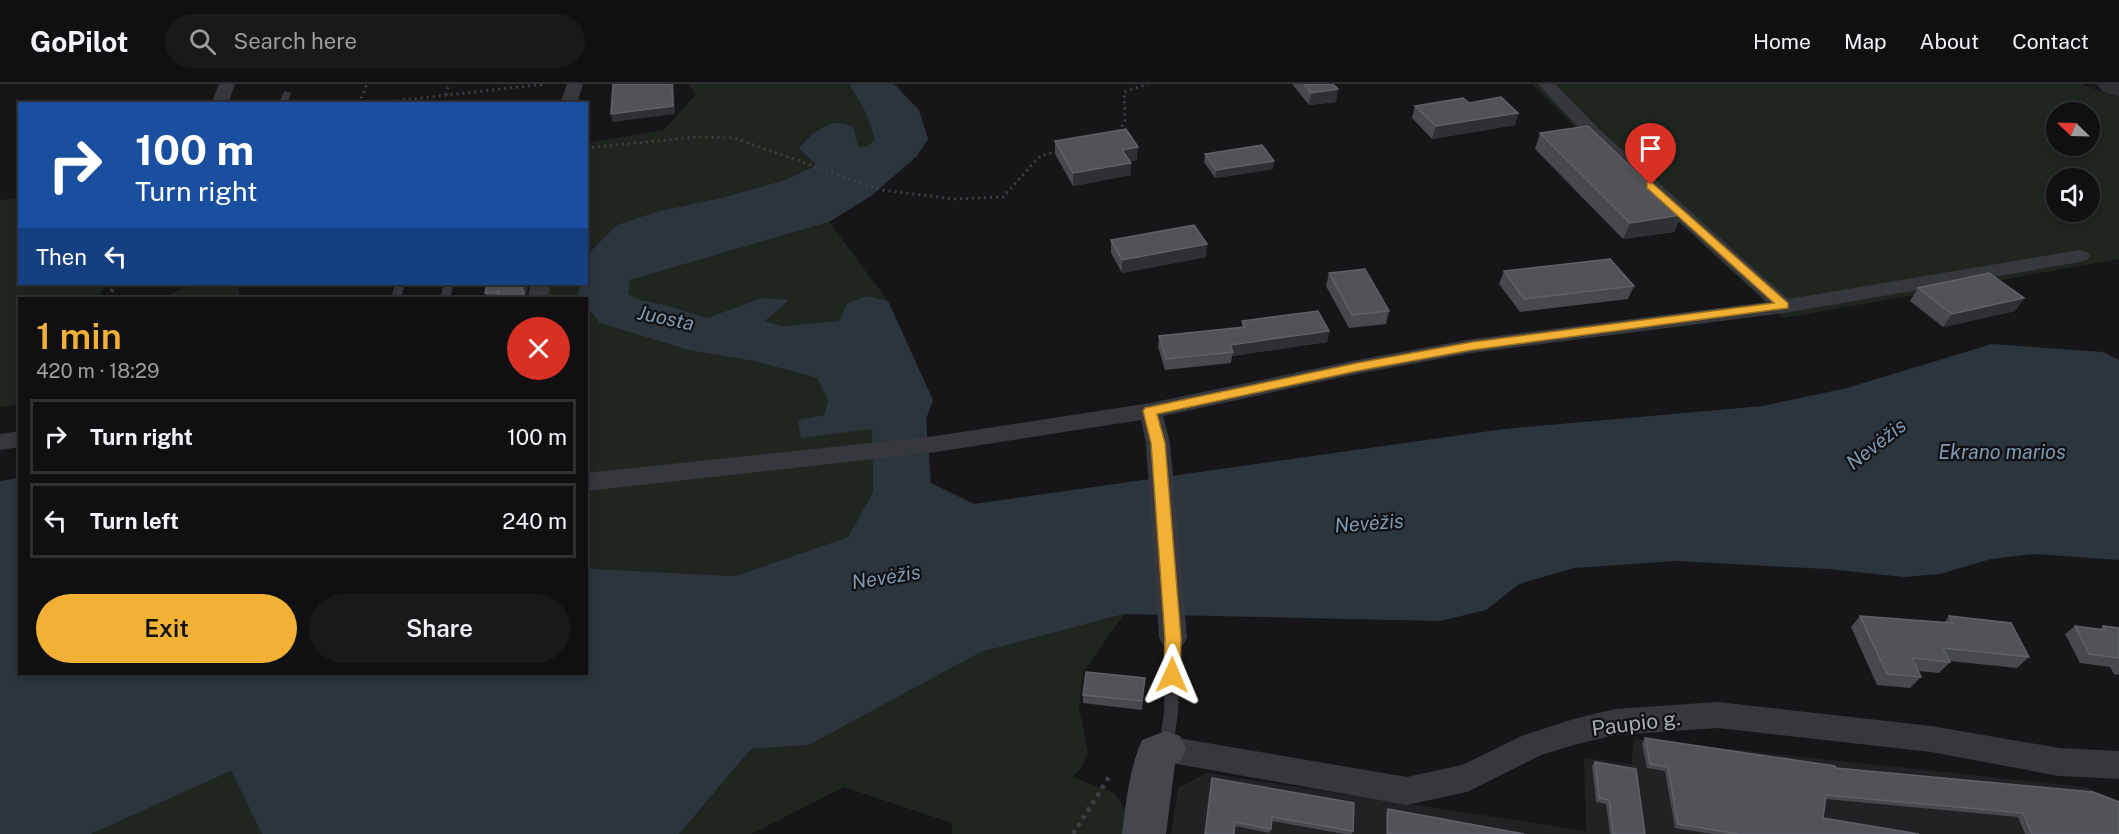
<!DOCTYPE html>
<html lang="en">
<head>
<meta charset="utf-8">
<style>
	:root { --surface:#101012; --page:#19191b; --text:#f1f3f6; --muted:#9c9d9f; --line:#303032; --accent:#f2b134 }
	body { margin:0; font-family:"Public Sans",sans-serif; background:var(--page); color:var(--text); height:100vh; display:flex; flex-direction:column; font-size:22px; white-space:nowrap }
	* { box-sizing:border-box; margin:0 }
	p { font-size:20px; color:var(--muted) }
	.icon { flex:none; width:33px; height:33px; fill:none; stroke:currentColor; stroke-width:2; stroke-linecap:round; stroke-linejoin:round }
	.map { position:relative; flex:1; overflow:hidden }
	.drawer { position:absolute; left:18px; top:213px; width:570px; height:378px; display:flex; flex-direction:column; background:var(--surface); border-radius:0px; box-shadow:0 3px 9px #0003,0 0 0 2px var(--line) }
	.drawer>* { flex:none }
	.guide { position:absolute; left:18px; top:18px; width:570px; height:183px; border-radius:0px; box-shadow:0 3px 9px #0003,0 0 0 2px var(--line); background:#1a4fa0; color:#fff; overflow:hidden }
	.needle { width:39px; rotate:293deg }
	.controls { position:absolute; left:2046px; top:18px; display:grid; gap:12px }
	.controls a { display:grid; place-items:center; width:54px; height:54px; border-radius:50%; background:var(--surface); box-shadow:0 3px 9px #0003,0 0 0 2px var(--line); font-size:30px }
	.pin { position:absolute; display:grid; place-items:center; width:51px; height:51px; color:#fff; margin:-62px -26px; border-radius:50% 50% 50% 0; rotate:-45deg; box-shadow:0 0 6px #0007 }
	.pin .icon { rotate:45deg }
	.me { position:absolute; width:66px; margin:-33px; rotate:1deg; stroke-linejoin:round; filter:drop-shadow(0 0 4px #0008) }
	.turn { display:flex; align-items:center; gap:21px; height:126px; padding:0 18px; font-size:27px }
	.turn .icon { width:78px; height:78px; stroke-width:2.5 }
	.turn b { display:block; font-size:42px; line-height:51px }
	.then { display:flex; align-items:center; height:57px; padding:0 18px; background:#0003; gap:12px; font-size:22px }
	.round { display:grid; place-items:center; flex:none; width:63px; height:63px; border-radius:32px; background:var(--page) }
	.summary { display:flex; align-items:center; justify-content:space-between; height:102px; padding:0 18px }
	h1 { font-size:36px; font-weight:600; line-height:45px; color:var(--accent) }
	.cta { display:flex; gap:12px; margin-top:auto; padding:12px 18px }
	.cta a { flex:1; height:69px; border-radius:36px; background:var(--accent); color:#111; font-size:24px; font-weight:600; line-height:69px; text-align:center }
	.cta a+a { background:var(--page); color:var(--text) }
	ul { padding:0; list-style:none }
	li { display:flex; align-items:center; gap:18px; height:75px; margin:0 12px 9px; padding:0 6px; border:3px solid var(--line); border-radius:0px }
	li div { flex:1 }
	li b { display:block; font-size:22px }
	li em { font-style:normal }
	header { display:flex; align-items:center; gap:36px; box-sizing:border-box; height:84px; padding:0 30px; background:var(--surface); border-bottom:2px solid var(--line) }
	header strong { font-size:28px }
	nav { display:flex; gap:33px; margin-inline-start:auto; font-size:21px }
	.search { width:420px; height:54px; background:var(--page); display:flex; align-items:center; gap:15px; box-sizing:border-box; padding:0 21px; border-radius:33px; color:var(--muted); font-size:22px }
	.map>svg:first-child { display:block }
	.built { fill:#222225 }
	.green { fill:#1e261f; fill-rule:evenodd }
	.water { fill:#2c353c }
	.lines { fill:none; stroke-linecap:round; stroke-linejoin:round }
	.taxiway { fill:#303135; fill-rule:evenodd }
	.path-far2 { stroke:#3d3f44; stroke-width:3; stroke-dasharray:2 4; stroke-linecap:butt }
	.path-far1 { stroke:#3d3f44; stroke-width:4; stroke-dasharray:3 4.5; stroke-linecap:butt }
	.path { stroke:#3d3f44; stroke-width:4.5; stroke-dasharray:4 5; stroke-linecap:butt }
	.service { fill:#37383d; fill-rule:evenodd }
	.minor { fill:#37383d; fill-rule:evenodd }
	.secondary { fill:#45474d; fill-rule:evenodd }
	.wall { fill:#47494d }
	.shaded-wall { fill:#2f3033 }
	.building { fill:#525359; stroke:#5f6168; stroke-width:1.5 }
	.route { fill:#f2b134; stroke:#9d7322; stroke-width:1.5 }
	.labels { text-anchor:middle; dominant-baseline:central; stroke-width:4.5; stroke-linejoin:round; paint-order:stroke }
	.water-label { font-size:20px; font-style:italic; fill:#7f9bb3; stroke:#111113 }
	.near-street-label { font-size:21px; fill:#a8adb8; stroke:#111113 }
</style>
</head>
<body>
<header>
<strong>GoPilot</strong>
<div class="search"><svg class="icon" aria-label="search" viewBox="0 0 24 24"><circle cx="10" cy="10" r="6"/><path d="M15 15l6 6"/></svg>Search here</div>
<nav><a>Home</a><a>Map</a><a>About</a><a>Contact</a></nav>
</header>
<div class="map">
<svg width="2119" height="750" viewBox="0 0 2119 750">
	<rect width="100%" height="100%" fill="#161618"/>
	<!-- built -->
	<path class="built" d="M 1634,655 L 2085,703 L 2119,716 L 2119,750 L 1171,750 L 1178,704 L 1207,689 L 1586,747 L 1584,674 L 1631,680 Z"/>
	<!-- green -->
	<g class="green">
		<path d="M 688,0 L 849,0 L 866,29 L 875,55 L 867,64 L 858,62 L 854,44 L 841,38 L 799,65 L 817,81 L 785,96 L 721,114 L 659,127 L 591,167 L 587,181 L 586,59 L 664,46 L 696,10 Z"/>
		<path d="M 1532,0 L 2081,0 L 2119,14 L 2119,175 L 1783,234 L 1573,41 ZM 2056,28 L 2090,28 L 2090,62 L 2056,62 ZM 2056,94 L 2090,94 L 2090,128 L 2056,128 Z"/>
		<path d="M 19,114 L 20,200 L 107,200 L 97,214 L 20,214 L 19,320 L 0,323 L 0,116 Z"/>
		<path d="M 829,138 L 888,217 L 867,212 L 847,219 L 839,237 L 782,242 L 765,237 L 788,216 L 761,214 L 707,234 L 662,220 L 641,216 L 627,210 L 630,196 Z"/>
		<path d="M 198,200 L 231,200 L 238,204 L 240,214 L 163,214 L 179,206 Z"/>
		<path d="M 540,200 L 580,200 L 577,212 L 579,214 L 538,214 Z"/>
		<path d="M 586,224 L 600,239 L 688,266 L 754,277 L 817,294 L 828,317 L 824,331 L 798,336 L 872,344 L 873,408 L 848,453 L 735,492 L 594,485 L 587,481 Z"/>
		<path d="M 1124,530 L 1083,589 L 1079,624 L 1088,668 L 1083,681 L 1073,693 L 1114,709 L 1138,743 L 1137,750 L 952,750 L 952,739 L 844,703 L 751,750 L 679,750 L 751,665 L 809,661 L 981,568 Z"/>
		<path d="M 231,687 L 262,750 L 91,750 Z"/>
	</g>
	<!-- water -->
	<path class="water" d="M 849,0 L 894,0 L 919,26 L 928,55 L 917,72 L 871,112 L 829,138 L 630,196 L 628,210 L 641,216 L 662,220 L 707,234 L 761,214 L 789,216 L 765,237 L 782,242 L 839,237 L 847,219 L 867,212 L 888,217 L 933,316 L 926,335 L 931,399 L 974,420 L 1504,345 L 1763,322 L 1847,304 L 1992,260 L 2103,268 L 2119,276 L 2119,476 L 2035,470 L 1991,475 L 1940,490 L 1904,493 L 1828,485 L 1675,477 L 1574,484 L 1519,500 L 1486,526 L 1440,537 L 1124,530 L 981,568 L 809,661 L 751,665 L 679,750 L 262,750 L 231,687 L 91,750 L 0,750 L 0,397 L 19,394 L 20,590 L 586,590 L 587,481 L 594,485 L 735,492 L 848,453 L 873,408 L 872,345 L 801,354 L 798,336 L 824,331 L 828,317 L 817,294 L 754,277 L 688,266 L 600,239 L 587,224 L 586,214 L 579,214 L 577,212 L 580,200 L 586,200 L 587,181 L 591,167 L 617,141 L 659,127 L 721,114 L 785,96 L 817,81 L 799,65 C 811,49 834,30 854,44 L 858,62 L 867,63 L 875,55 L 866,29 Z"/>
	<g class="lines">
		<!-- taxiway -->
		<path class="taxiway" d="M 2097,0 L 2119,0 L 2119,13 L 2103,8 Z"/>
		<!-- path-far2 -->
		<g class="path-far2">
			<path d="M 446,11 L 449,0"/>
			<path d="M 359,20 L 367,0"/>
			<path d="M 367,20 L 546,0"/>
			<path d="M 1119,48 L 1125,36 L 1124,8 L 1148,0"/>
			<path d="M 586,64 L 697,53 L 734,54 L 882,106 L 955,115 L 1003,113 L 1040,72 L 1058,67"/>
		</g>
		<!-- path-far1 -->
		<path class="path-far1" d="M 107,214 L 116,200"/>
		<!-- path -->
		<path class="path" d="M 1073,750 L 1109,693"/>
		<!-- service -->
		<g class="service">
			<path d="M 284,7 L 291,9 L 287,20 L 279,20 Z"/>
			<path d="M 395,200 L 405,200 L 401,214 L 391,214 Z"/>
			<path d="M 444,200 L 454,200 L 450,214 L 440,214 Z"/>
			<path d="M 1173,547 L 1178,549 L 1180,553 L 1178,629 L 1173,663 L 1171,668 L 1166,670 L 1161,668 L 1159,663 L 1164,629 L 1166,553 L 1168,549 Z"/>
		</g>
		<!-- minor -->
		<g class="minor">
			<path d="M 219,0 L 235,0 L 228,20 L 211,20 Z"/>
			<path d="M 567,0 L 583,0 L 577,20 L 560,20 Z"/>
			<path d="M 1538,0 L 1555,0 L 1600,46 L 1788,215 L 2080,166 L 2087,168 L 2090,172 L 2087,176 L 2080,178 L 1784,229 L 1472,269 L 1357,290 L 1163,332 L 1170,359 L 1187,553 L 1183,561 L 1173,564 L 1163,561 L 1159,553 L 1146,359 L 1141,336 L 936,368 L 586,407 L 586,389 L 936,352 L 1150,319 L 1357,276 L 1472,255 L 1767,218 L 1588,54 Z"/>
			<path d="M 530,200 L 550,200 L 548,214 L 528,214 Z"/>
			<path d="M 20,347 L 20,363 L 0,366 L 0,350 Z"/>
			<path d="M 1718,618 L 1931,642 L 2059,664 L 2119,667 L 2119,695 L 2059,692 L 1931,668 L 1718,644 L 1615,651 L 1574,661 L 1541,671 L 1467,708 L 1407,721 L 1166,678 L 1155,674 L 1151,665 L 1155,656 L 1166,652 L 1407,693 L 1462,681 L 1524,651 L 1574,635 L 1615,625 Z"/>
		</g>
		<!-- secondary -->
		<path class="secondary" d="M 1166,647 L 1180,652 L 1186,665 L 1180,678 L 1175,680 L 1166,750 L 1122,750 C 1126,718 1129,686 1142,656 Z"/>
	</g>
	<!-- wall -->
	<g class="wall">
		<path d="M 1292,0 L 1333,0 L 1336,18 L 1309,21 Z"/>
		<path d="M 1469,19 L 1518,29 L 1515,41 L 1432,55 L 1412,34 L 1415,22 Z"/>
		<path d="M 1540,49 L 1681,131 L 1674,148 L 1623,155 L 1535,65 Z"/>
		<path d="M 1055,57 L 1137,76 L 1130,77 L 1131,79 L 1131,91 L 1073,102 L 1055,70 Z"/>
		<path d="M 1205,70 L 1273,85 L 1215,94 L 1204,78 Z"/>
		<path d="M 1111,156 L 1206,173 L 1122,189 L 1111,169 Z"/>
		<path d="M 1504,187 L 1634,202 L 1628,215 L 1520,228 L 1499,200 Z"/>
		<path d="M 1329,189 L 1389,227 L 1386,240 L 1349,244 L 1326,202 Z"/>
		<path d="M 487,200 L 528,200 L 526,211 L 527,214 L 487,214 L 485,209 Z"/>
		<path d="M 1918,204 L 2024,214 L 2015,227 L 1943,243 L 1910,217 Z"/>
		<path d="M 1242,237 L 1329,247 L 1327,258 L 1232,272 L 1231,279 L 1165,286 L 1158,263 L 1159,252 L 1242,243 Z"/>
		<path d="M 1860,532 L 1944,539 L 1949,532 L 2029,573 L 2017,584 L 1950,577 L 1950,578 L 1939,589 L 1918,587 L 1921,593 L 1910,604 L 1877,601 L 1851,543 Z"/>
		<path d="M 2075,542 L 2100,545 L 2103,542 L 2119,544 L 2119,591 L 2114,590 L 2110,583 L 2080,579 L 2065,550 Z"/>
		<path d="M 1145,594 L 1142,626 L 1083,619 L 1083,611 Z"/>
		<path d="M 1645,654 L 1836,684 L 2119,750 L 2025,750 L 2018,733 L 1826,715 L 1823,734 L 1919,750 L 1712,750 L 1675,744 L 1665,687 L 1647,684 L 1642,659 Z"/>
		<path d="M 1595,678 L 1645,750 L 1610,750 L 1606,720 L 1596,718 L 1592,682 Z"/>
		<path d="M 1212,694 L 1353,747 L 1352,750 L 1344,750 L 1272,737 L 1270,749 L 1235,742 Z"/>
		<path d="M 1388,725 L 1524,750 L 1386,750 L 1386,729 Z"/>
	</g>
	<!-- shaded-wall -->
	<g class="shaded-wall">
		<path d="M 672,0 L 674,0 L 675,30 L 613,38 L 611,30 Z"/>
		<path d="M 1338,5 L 1336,18 L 1309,21 L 1311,9 Z"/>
		<path d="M 1518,29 L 1515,41 L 1432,55 L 1436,42 Z"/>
		<path d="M 1138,63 L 1137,76 L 1122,78 L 1122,66 Z"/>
		<path d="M 1274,77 L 1273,85 L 1215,94 L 1216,86 Z"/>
		<path d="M 1131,79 L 1131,91 L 1073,102 L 1073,89 Z"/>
		<path d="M 1681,131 L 1674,148 L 1623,155 L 1630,139 Z"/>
		<path d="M 1207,160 L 1206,173 L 1122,189 L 1122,176 Z"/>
		<path d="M 523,200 L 528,200 L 526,211 L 527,214 L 523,214 Z"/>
		<path d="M 2024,214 L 2015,227 L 1943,243 L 1952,230 Z"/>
		<path d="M 1329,247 L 1327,258 L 1232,272 L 1233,268 L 1230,261 Z"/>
	</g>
	<!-- building -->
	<g class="building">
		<path d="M 613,0 L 672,0 L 673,22 L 611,30 Z"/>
		<path d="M 1304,0 L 1333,0 L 1338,5 L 1311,9 Z"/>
		<path d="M 1501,13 L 1518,29 L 1436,42 L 1415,22 L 1463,14 L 1469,19 Z"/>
		<path d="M 1588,42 L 1681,131 L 1630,139 L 1540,49 Z"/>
		<path d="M 1126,45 L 1138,63 L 1122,66 L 1131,79 L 1073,89 L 1055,57 Z"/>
		<path d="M 1262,61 L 1274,77 L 1216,86 L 1205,70 Z"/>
		<path d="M 1194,141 L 1207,160 L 1122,176 L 1111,156 Z"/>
		<path d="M 1610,175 L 1634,202 L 1524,215 L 1504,187 Z"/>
		<path d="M 1365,185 L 1389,227 L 1352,231 L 1329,189 Z"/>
		<path d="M 1989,189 L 2024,214 L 1952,230 L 1918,204 Z"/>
		<path d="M 487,200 L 523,200 L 522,205 L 524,207 L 523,214 L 497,214 L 499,208 L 485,209 Z"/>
		<path d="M 1318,227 L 1329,247 L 1230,261 L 1233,268 L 1166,275 L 1159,252 L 1245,243 L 1242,237 Z"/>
		<path d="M 1860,532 L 1952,539 L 1949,532 L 2011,539 L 2029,573 L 1943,564 L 1950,578 L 1912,574 L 1921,593 L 1887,590 Z"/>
		<path d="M 2075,542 L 2105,546 L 2103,542 L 2119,544 L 2119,574 L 2089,570 Z"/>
		<path d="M 1086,588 L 1145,594 L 1142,617 L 1083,611 Z"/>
		<path d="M 1645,654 L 1835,682 L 1836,684 L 2093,708 L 2119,718 L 2119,750 L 2032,750 L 2023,729 L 1826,711 L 1823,734 L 1919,750 L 1739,750 L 1678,740 L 1668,683 L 1650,680 Z"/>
		<path d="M 1595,678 L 1636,685 L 1645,750 L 1613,750 L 1609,716 L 1599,714 Z"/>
		<path d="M 1212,694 L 1354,719 L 1353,747 L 1272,733 L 1271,745 L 1235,738 L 1234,750 L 1205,750 Z"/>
		<path d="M 1388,725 L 1524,750 L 1388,750 Z"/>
	</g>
	<!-- route -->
	<path class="route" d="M 1651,98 L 1788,219 L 1788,224 L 1472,266 L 1357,287 L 1157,330 L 1165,359 L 1181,554 L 1180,591 L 1178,596 L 1172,598 L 1166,596 L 1164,591 L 1165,554 L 1151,359 L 1143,327 L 1145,324 L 1357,279 L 1472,258 L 1774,219 L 1647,104 L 1647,99 Z"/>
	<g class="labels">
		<!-- water labels -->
		<g class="water-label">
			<text transform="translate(666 234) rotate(12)">Juosta</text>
			<text transform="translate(1876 360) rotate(-38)">Nevėžis</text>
			<text x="2002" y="368">Ekrano marios</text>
			<text transform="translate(1369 439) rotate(-4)">Nevėžis</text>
			<text transform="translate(886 493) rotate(-9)">Nevėžis</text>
		</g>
		<!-- near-street labels -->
		<g class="near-street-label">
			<text transform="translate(1636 639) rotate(-7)">Paupio g.</text>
		</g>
	</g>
</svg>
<div class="controls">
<a><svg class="needle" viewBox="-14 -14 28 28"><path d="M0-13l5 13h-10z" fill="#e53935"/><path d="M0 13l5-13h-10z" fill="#9c9d9f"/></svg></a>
<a><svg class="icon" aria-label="sound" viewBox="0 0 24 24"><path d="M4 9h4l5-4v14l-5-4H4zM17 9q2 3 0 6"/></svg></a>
</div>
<div class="pin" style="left:1651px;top:101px;background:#d93025"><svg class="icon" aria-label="arrive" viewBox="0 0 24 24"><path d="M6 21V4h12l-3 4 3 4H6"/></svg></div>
<svg class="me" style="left:1172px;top:591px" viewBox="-20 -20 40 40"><path d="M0-17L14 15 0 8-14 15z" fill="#f2b134" stroke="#fff" stroke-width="4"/></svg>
<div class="guide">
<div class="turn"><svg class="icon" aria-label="right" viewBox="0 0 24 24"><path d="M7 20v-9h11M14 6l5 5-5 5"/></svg><div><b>100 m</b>Turn right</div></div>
<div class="then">Then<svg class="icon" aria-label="left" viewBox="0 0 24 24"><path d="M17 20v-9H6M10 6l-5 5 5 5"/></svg></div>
</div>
<section class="drawer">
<div class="summary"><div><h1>1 min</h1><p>420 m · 18:29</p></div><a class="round" style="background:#d93025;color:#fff"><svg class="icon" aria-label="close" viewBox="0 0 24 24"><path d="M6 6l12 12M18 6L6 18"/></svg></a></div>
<ul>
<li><svg class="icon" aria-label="right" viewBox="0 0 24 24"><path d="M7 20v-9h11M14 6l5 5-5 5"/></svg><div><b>Turn right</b></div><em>100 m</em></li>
<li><svg class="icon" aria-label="left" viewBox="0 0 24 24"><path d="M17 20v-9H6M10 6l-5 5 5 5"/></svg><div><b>Turn left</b></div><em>240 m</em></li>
</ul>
<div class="cta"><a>Exit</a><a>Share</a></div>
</section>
</div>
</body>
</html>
